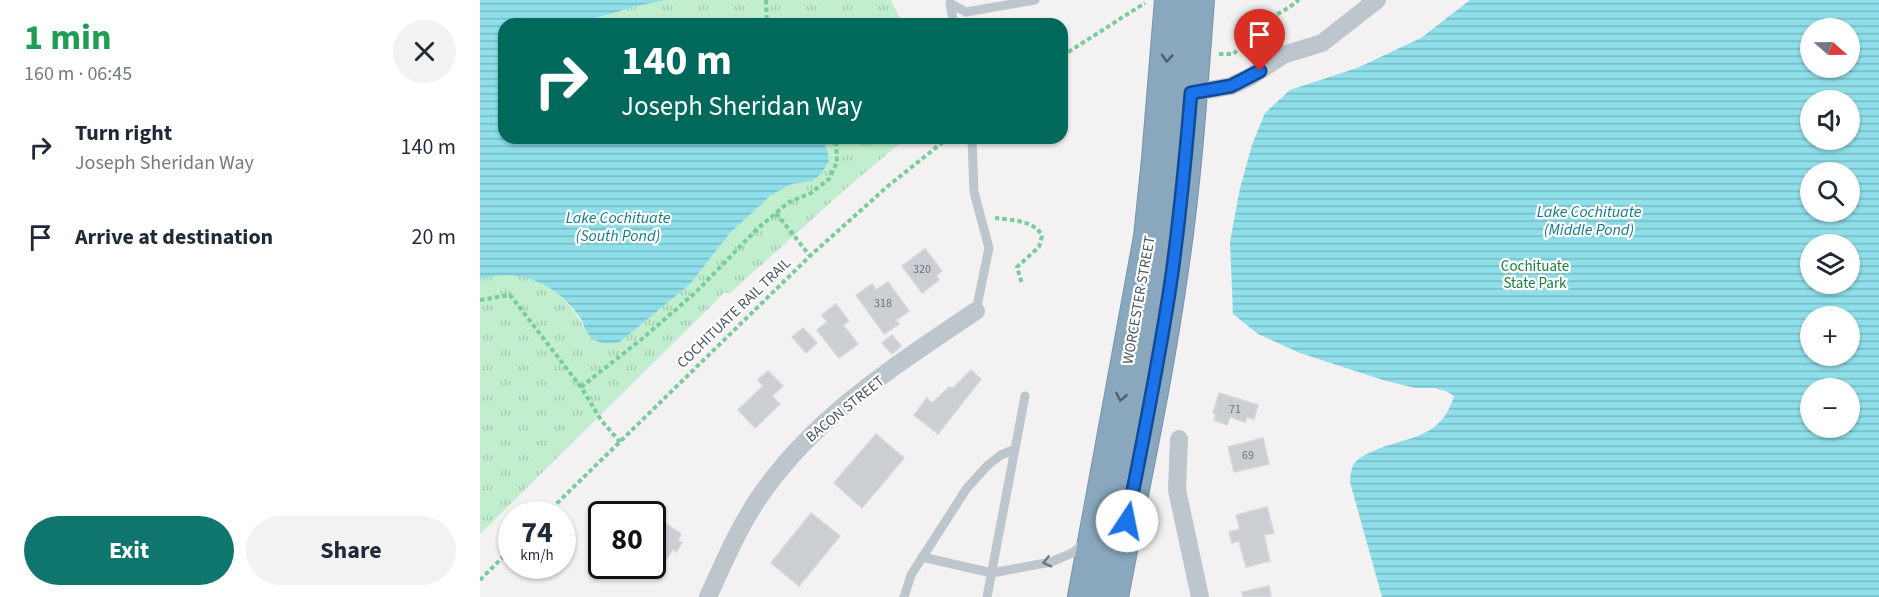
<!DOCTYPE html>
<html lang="en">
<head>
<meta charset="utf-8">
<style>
	:root { --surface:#fff; --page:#f2f2f3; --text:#1f2937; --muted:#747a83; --accent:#0f766e }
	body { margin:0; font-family:"Source Sans 3",sans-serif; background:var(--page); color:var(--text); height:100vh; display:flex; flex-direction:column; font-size:22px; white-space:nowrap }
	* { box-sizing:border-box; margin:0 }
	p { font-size:20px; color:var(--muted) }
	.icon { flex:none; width:33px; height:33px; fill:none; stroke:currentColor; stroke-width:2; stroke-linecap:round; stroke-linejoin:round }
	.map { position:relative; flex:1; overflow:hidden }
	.panel { display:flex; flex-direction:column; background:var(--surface); width:480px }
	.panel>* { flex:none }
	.banner { position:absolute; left:18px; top:18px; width:570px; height:126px; border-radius:18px; box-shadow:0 2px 4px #0004; background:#00695c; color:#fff; overflow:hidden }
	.needle { width:39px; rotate:110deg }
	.controls { position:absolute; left:1320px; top:18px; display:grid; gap:12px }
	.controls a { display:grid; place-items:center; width:60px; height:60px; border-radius:50%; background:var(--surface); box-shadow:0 2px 4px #0004; font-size:30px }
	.speed { position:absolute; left:18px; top:501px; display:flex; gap:12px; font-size:30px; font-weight:700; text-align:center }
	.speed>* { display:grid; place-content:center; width:78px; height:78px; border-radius:50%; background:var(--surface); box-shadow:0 2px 4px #0004; line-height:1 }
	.speed small { font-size:15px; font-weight:400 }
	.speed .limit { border:3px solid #111; border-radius:9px; background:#fff; color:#111 }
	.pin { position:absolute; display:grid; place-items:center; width:51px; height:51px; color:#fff; margin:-62px -26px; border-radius:50% 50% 50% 0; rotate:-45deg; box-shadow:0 0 6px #0007 }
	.pin .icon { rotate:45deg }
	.me { position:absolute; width:66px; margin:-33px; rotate:11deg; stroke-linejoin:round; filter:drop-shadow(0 0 4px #0008) }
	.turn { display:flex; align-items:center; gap:21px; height:126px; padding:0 24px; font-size:27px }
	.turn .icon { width:78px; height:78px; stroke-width:2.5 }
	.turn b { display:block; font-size:42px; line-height:51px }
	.round { display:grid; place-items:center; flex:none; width:63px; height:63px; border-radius:32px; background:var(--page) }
	.head { display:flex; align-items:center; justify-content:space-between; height:102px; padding:0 24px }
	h1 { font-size:36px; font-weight:700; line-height:45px; color:#1e9e55 }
	.button { display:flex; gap:12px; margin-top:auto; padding:12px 24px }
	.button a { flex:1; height:69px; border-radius:36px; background:var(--accent); color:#fff; font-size:24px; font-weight:700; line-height:69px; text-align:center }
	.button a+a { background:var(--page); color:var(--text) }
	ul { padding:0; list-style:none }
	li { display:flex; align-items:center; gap:18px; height:90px; padding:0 24px }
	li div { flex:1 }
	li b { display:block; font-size:22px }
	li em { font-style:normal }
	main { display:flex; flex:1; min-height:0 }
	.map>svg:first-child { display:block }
	.grass { fill:url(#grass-tufts) }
	.water { fill:url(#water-rules); fill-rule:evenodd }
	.building { fill:#cbced3; stroke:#d5d7dc; stroke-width:1.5 }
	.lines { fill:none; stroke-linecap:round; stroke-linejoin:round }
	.highway-casing { stroke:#7593a9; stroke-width:34 }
	.path { stroke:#79cc9c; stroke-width:4; stroke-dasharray:4.5 3; stroke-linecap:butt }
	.lane { stroke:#bdc6cd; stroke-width:9 }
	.street { stroke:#bdc6cd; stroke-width:18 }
	.highway { stroke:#8aa8bd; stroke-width:32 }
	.oneway { stroke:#505e68 }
	.oneway2 { stroke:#6c787f }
	.route-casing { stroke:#114b97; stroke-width:15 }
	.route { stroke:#1a73e8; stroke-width:10 }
	.labels { text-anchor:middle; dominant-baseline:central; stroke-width:4.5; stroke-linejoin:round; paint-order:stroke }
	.number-label { font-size:12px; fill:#6a747b }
	.park-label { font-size:15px; fill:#1a7e43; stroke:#fff }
	.street-label { font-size:15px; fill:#49565e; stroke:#fff }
	.water-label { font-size:16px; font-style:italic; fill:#107c8b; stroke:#fff }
</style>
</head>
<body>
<main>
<section class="panel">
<div class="head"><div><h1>1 min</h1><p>160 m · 06:45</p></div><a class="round"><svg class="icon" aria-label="close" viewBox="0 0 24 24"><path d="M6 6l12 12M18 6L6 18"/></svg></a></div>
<ul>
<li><svg class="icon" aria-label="right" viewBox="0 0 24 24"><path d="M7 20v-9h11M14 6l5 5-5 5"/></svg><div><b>Turn right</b><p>Joseph Sheridan Way</p></div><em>140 m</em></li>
<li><svg class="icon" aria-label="arrive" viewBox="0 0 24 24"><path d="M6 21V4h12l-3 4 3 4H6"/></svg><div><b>Arrive at destination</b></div><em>20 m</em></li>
</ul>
<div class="button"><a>Exit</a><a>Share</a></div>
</section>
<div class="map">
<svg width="1399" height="597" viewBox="0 0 1399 597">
	<defs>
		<pattern id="grass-tufts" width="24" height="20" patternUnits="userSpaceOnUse" patternTransform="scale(1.5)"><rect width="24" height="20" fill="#c1eece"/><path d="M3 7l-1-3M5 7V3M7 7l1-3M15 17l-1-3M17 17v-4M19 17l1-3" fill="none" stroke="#a7ceb3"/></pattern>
		<pattern id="water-rules" width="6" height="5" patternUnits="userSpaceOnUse" patternTransform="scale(1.5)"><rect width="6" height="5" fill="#8fdfea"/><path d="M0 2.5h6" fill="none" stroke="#77b8c1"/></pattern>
	</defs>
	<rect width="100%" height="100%" fill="#f3f1f1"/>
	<!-- grass -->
	<g class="grass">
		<path d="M 186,0 L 411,0 L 423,24 L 96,24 L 157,6 Z"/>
		<path d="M 341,138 L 426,138 L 369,186 L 249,294 L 245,292 L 0,534 L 0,280 C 49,263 88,292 108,335 L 140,342 L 174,312 L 250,233 L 291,194 L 313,184 L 331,181 L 347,149 Z"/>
	</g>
	<!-- water -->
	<g class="water">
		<path d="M 0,0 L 186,0 L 157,6 L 96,24 L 24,24 L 24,138 L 341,138 L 347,149 L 349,161 L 341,174 L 332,181 L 312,184 L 291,195 L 250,233 L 210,284 L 140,342 C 129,344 119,345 110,336 C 105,332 104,324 101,319 C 78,285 40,266 0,280 Z"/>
		<path d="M 990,0 L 1399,0 L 1399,597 L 902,597 L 870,482 C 870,477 871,472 872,468 C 875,460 882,456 889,453 C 926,435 960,442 974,396 L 966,391 L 954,388 L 935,388 L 906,381 L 820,353 L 778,334 L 753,314 L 750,242 L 760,188 L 772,145 L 785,113 L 810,90 L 877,68 L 941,38 ZM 1330,28 L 1370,28 L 1370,68 L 1330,68 ZM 1330,100 L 1370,100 L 1370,140 L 1330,140 ZM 1330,172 L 1370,172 L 1370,212 L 1330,212 ZM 1330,244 L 1370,244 L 1370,284 L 1330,284 ZM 1330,316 L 1370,316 L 1370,356 L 1330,356 ZM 1330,388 L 1370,388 L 1370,428 L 1330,428 Z"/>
	</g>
	<!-- building -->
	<g class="building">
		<path d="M 445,249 L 462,271 L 456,276 L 459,280 L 442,293 L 422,266 Z"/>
		<path d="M 408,282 L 429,311 L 416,320 L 419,324 L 404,334 L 376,295 L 392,284 L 396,290 Z"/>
		<path d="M 356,304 L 369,321 L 363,325 L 378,344 L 359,358 L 337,330 L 347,322 L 342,315 Z"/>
		<path d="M 323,328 L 337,343 L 326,353 L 312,337 Z"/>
		<path d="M 412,335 L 421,346 L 412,354 L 402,343 Z"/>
		<path d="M 491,370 L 501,379 L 458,434 L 434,415 L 447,398 L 452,403 L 469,387 L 473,388 Z"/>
		<path d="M 288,371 L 303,386 L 292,396 L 300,404 L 275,428 L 258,410 L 283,386 L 278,380 Z"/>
		<path d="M 739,393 L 778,405 L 774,419 L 767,417 L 765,422 L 750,417 L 747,425 L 734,420 L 736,414 L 733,413 Z"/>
		<path d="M 396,434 L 424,458 L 382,508 L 354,483 Z"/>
		<path d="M 783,438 L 789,464 L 754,472 L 748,447 Z"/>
		<path d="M 787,507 L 794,533 L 784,535 L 790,561 L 766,567 L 759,541 L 752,543 L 749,532 L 760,529 L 756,515 Z"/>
		<path d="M 331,513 L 360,536 L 319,586 L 291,563 Z"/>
		<path d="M 178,518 L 201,534 L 198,540 L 202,543 L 196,552 L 193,549 L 174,577 L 156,566 L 172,566 L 172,527 Z"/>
		<path d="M 789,586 L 791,597 L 763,597 L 762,592 Z"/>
	</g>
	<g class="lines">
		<defs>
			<g id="highway">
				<path d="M 604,597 L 670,237 L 678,159 L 691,0"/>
				<path d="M 632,597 C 652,490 676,383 691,276 C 705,184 711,92 718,0"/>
			</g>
		</defs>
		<!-- highway casing -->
		<use href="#highway" class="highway-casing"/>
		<!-- path -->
		<g class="path">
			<path d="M 286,0 L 287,24"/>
			<path d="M 739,54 L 754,54 L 773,28 L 808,8 L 819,0"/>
			<path d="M 582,56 L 665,3"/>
			<path d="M 296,213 L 330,256"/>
			<path d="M 515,218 C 530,220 555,220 562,236 L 559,247 L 537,267 L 542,284"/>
			<path d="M 0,300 L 30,295 L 101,387 L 121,420 L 140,442"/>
			<path d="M 101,387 L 163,338 L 216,292 L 277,229 L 296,213 L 309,202 L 331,193 L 349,179 L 357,162 L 356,138"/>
			<path d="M 66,514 L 330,256 L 408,186 L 468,138"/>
			<path d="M 0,580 L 32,548"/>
		</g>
		<!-- lane -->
		<g class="lane">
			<path d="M 470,3 L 474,24"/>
			<path d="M 471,4 L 486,12 L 555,0"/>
			<path d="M 492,138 L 494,192 L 509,248 L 496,311"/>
			<path d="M 442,557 L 512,573 L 571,562 L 592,553 L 606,542"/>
			<path d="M 424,597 L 431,575 L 487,488 L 508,465 L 521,455 L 535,449"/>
			<path d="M 507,597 L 545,396"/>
		</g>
		<!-- street -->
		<g class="street">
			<path d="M 711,93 L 751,86 L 770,77 L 803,55 L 842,43 L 897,0"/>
			<path d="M 699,439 L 697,490 L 720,597"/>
			<path d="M 228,597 C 243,564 258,529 278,499 C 332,418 417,364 496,311"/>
		</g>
		<!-- highway -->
		<use href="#highway" class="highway"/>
	</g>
	<!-- one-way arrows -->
	<defs><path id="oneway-chevron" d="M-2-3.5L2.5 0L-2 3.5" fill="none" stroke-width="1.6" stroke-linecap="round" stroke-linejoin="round" transform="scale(1.5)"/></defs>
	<g class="oneway">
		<use href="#oneway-chevron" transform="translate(687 58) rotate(94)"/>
		<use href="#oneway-chevron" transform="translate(641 397) rotate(101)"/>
	</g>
	<use class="oneway2" href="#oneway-chevron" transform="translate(567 562) rotate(167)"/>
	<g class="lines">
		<defs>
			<path id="route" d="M 647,521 C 663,439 680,357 692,274 C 700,214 706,153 711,93 L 751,86 L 780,71"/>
		</defs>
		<!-- route casing -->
		<use href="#route" class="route-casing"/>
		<!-- route -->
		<use href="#route" class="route"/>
	</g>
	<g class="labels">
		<!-- number labels -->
		<g class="number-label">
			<text x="442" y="269">320</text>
			<text x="403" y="303">318</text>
			<text x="755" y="409">71</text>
			<text x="768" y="455">69</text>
		</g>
		<!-- park labels -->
		<g class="park-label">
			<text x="1055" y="266">Cochituate<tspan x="1055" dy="17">State Park</tspan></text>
		</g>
		<!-- street labels -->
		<g class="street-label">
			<text transform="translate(659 300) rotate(-80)">WORCESTER STREET</text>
			<text transform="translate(254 313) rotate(-44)">COCHITUATE RAIL TRAIL</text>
			<text transform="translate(365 409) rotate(-39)">BACON STREET</text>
		</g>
		<!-- water labels -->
		<g class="water-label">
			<text x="1109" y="212">Lake Cochituate<tspan x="1109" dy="18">(Middle Pond)</tspan></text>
			<text x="138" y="218">Lake Cochituate<tspan x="138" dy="18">(South Pond)</tspan></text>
		</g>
	</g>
</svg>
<div class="controls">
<a><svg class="needle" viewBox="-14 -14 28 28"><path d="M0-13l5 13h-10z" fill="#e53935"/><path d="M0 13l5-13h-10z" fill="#747a83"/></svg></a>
<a><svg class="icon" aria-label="sound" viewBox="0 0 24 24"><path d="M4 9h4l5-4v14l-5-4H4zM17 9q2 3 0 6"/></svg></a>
<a><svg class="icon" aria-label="search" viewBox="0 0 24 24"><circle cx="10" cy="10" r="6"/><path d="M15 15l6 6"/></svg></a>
<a><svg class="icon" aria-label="layers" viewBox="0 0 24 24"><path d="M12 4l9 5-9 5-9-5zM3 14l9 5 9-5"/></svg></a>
<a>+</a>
<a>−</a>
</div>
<div class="speed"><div>74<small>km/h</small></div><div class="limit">80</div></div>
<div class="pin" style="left:780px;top:71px;background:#d93025"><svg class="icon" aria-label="arrive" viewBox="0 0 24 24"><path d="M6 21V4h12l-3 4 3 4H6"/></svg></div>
<svg class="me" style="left:647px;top:521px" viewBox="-20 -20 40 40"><circle r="19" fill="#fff"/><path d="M0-13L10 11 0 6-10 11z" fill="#1a73e8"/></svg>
<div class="banner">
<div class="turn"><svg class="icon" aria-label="right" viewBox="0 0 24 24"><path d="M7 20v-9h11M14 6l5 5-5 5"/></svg><div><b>140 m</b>Joseph Sheridan Way</div></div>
</div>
</div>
</main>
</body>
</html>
